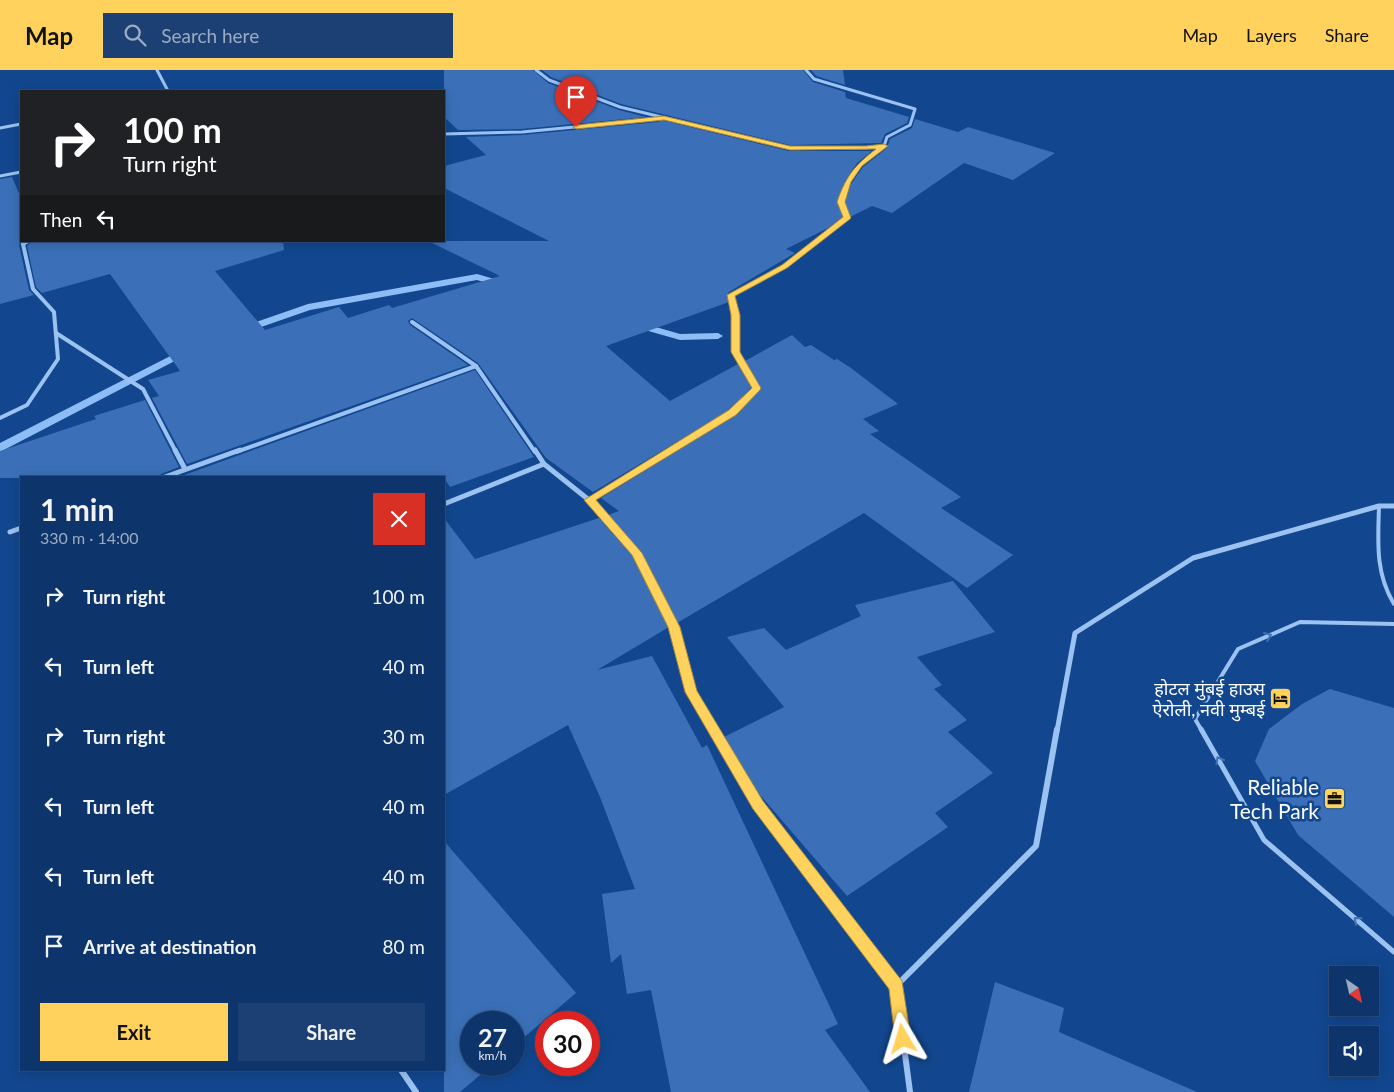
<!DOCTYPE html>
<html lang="en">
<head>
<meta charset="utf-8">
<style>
	:root { --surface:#0e356b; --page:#1c4073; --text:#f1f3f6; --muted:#9babc1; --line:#2e507e; --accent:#ffd25d }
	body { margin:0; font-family:Lato,"Noto Sans Devanagari",sans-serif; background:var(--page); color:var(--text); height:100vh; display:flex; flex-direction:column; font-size:19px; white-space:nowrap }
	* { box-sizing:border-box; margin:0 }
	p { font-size:16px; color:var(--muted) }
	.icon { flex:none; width:28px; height:28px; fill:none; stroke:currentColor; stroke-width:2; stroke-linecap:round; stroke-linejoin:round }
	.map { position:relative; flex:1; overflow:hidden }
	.sheet { position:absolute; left:20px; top:406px; width:425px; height:595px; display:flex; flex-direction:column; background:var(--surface); border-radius:0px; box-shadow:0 2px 12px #0003,0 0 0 1px var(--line) }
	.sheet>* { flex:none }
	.top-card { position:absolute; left:20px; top:20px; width:425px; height:152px; border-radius:0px; box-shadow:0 2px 12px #0003,0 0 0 1px var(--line); background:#202124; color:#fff; overflow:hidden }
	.needle { width:32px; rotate:146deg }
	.controls { position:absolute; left:1329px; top:896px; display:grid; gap:10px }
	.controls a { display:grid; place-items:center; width:50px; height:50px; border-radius:0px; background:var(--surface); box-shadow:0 2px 12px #0003,0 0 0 1px var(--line); font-size:25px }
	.speed { position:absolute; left:460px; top:941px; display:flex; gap:10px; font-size:25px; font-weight:700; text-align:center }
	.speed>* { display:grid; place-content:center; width:65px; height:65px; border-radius:50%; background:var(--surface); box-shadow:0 2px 12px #0003,0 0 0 1px var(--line); line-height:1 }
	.speed small { font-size:12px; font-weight:400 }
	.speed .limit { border:8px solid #d22; background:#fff; color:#111 }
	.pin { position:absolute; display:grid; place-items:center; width:42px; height:42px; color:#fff; margin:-51px -21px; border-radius:50% 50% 50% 0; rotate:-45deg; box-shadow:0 0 5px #0007 }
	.pin .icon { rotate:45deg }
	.me { position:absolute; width:55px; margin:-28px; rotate:353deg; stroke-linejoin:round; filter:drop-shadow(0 0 4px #0008) }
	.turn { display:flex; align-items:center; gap:18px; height:105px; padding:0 20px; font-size:22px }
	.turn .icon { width:65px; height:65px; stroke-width:2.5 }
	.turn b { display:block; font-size:35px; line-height:42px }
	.then { display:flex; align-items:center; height:48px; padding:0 20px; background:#0003; gap:10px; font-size:19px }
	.round { display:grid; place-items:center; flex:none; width:52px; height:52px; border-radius:0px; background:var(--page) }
	.overview { display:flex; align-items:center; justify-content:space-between; height:85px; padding:0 20px }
	h1 { font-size:30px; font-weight:700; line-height:38px }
	.primary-button { display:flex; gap:10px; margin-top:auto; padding:10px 20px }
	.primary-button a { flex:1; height:58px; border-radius:0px; background:var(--accent); color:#111; font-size:20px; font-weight:700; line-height:58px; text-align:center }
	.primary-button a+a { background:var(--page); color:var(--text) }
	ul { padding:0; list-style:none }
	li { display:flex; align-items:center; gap:15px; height:70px; padding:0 20px }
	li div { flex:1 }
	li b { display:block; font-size:19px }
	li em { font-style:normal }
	header { display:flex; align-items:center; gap:30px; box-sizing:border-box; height:70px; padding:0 25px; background:var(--accent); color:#111 }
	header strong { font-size:24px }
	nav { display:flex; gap:28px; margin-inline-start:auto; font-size:18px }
	.search { width:350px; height:45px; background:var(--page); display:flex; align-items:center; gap:12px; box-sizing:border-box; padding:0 18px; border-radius:0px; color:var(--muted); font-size:19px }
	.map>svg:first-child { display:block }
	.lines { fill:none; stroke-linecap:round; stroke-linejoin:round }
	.stream { fill:#8ebcf5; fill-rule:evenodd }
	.building { fill:#3b70b8 }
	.service-far1 { stroke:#9cc2f2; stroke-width:4 }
	.service { stroke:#9cc2f2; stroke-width:5 }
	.minor-far3 { stroke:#9cc2f2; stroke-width:3 }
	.minor-far2 { stroke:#9cc2f2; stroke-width:4 }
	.minor-far1 { stroke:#9cc2f2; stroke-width:5 }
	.minor { stroke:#9cc2f2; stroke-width:6 }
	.oneway { stroke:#4272b2 }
	.route { fill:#ffd25d; stroke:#a6883c }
	.labels { text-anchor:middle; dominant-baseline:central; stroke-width:5; stroke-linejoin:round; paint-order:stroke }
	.poi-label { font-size:18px; fill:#fff; stroke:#12478f; text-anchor:end }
	.near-poi-label { font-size:21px; fill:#fff; stroke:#12478f; text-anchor:end }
</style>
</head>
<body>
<header>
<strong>Map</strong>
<div class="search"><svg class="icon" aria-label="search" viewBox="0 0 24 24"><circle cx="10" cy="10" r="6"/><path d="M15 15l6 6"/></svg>Search here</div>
<nav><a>Map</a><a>Layers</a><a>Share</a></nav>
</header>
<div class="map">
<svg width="1394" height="1022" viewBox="0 0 1394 1022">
	<rect width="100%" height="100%" fill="#12478f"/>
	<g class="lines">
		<!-- stream -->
		<g class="stream">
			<path d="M 477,204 L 508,213 L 509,215 L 504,218 L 477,210 L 310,240 L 247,262 L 243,263 L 238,260 L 239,258 L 308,234 Z"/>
			<path d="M 635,251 L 680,264 L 718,263 L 723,266 L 718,269 L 680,270 L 631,256 L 630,254 Z"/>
			<path d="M 188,277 L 193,280 L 192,282 L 0,382 L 0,373 Z"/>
		</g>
	</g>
	<!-- building -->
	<g class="building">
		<path d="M 444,0 L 533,0 L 548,13 L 619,40 L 646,47 L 522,59 L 458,60 L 444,47 Z"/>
		<path d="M 542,0 L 803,0 L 813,12 L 845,22 L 846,28 L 909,47 L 907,53 L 885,64 L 881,73 L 790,75 L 621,34 L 551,7 Z"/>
		<path d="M 811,0 L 843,0 L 845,15 L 816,6 Z"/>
		<path d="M 915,49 L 958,62 L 968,57 L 1055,83 L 1013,110 L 964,93 L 892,143 L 872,136 L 850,147 L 845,132 L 851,114 L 863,97 L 887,78 L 890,69 L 912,58 Z"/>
		<path d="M 661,50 L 789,81 L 872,81 L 857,93 L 845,111 L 838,132 L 843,147 L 828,158 L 786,179 L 795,183 L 729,222 L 727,225 L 729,232 L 606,276 L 670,331 L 738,294 L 752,317 L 730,340 L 593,422 L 546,388 L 478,293 L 412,248 L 408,251 L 410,255 L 468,295 L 187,394 L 152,328 L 159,326 L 148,310 L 180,301 L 110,204 L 42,223 L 36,217 L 27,176 L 32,171 L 283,171 L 284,180 L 215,201 L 265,260 L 339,237 L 348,248 L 389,235 L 392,238 L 500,206 L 428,171 L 549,171 L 444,118 L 444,96 L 486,85 L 466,67 L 522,65 L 658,52 Z"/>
		<path d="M 12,107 L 21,128 L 21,171 L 19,175 L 29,220 L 34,225 L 0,234 L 0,109 Z"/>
		<path d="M 792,265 L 805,277 L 811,275 L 834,290 L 837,289 L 851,298 L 898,334 L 863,349 L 879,361 L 870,364 L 961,427 L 941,438 L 1013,485 L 967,518 L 864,443 L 677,553 L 640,481 L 608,445 L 619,441 L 601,428 L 734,346 L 761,319 L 745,291 Z"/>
		<path d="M 475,300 L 534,387 L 450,417 L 444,408 L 176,408 Z"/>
		<path d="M 145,330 L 179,397 L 161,404 L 158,408 L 0,408 L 0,381 L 96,349 L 94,346 Z"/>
		<path d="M 444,448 L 475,489 L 599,448 L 632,485 L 669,557 L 597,600 L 652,586 L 702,678 L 707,675 L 838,954 L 825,960 L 870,1022 L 671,1022 L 651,920 L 627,924 L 621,884 L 611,893 L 602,824 L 635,819 L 600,727 L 568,655 L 444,725 Z"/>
		<path d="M 953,511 L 995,562 L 917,587 L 942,615 L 934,619 L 967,650 L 948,662 L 993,703 L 935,743 L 948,757 L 847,826 L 754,718 L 724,667 L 784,637 L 727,567 L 764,558 L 786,580 L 861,546 L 855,535 Z"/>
		<path d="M 1330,619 L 1394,638 L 1394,847 L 1298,765 L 1255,691 L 1269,659 L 1302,634 Z"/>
		<path d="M 444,771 L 576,923 L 514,976 L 514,952 L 471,952 L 471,995 L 492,995 L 460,1022 L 444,1022 Z"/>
		<path d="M 995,912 L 1064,938 L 1059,962 L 1197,1022 L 969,1022 Z"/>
	</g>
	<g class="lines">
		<!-- service-far1 -->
		<g class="service-far1">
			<path d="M 1379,436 C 1378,471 1375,503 1394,534"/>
			<path d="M 1202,661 L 1195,649 L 1238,579 L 1300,552 L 1394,554"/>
		</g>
		<!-- service -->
		<path class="service" d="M 1201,659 L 1264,770 L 1394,882"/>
		<!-- minor-far3 -->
		<g class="minor-far3">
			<path d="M 157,0 L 168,21"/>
			<path d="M 536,0 L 549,10 L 620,37 L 790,78 L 866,78 L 884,76 L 887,67 L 910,55 L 915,39 L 814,9 L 806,0"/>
			<path d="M 0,58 L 21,54"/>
			<path d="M 444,64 L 522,62 L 658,49"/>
			<path d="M 0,106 L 21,102"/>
			<path d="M 823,166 L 847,148 L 841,132 L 848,112 L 860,95 L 884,76"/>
		</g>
		<!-- minor-far2 -->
		<g class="minor-far2">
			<path d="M 412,252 L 476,296 L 535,382"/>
			<path d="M 56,263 L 143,319 L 176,382"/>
			<path d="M 0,348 L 27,335 L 58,289 L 54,242 L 33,219 L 23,174 L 28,171"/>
			<path d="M 236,382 L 476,296"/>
			<path d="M 669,382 L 732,343 L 757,318 L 735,282 L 736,245 L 731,225 L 784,196 L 824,165"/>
		</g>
		<!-- minor-far1 -->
		<g class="minor-far1">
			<path d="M 175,380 L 185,399"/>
			<path d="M 535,380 L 544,394 L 589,430"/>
			<path d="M 671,380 L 589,430 L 636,483 L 674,557 L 691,622 L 714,661"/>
			<path d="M 162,408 L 240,380"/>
			<path d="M 444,434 L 544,394"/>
			<path d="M 10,462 L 21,458"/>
			<path d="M 1057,661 L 1075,563 L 1193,488 L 1379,436 L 1394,436"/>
		</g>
		<!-- minor -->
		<g class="minor">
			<path d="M 713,659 L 758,735 L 896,916 L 910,1022"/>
			<path d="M 896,916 L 1036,776 L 1057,659"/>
			<path d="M 401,1000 L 416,1022"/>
		</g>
	</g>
	<!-- one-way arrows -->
	<defs><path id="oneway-chevron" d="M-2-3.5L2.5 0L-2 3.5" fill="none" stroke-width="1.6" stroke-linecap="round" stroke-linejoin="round" transform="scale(1.25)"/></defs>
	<g class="oneway">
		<use href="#oneway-chevron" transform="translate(1268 566) rotate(-23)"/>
		<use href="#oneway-chevron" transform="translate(1219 690) rotate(-120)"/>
		<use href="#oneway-chevron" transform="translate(1357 850) rotate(-139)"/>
	</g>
	<!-- route -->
	<path class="route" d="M 664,46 L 790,76 L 866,76 L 884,74 L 888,76 L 862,96 L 851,112 L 845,132 L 851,148 L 850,149 L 787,198 L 735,226 L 740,245 L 740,282 L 761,318 L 760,320 L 736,345 L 596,430 L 642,483 L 680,557 L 697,621 L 763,731 L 902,911 L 911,969 L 909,975 L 903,977 L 898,975 L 895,969 L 889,919 L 753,739 L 685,622 L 668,557 L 632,485 L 584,430 L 729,340 L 752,318 L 731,282 L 731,245 L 727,225 L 782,195 L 843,147 L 837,132 C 846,106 854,96 876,79 L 790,80 L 664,50 L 576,59 L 573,57 L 576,55 Z"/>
	<!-- icons -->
	<defs>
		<symbol id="hotel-square" viewBox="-11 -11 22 22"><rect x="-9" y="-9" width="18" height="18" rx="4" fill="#ffd25d" stroke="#12478f"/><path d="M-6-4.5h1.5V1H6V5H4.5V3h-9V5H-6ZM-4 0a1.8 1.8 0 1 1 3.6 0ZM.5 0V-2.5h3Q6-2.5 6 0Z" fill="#111"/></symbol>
		<symbol id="office-square" viewBox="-11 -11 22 22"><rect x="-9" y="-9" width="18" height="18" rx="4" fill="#ffd25d" stroke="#12478f"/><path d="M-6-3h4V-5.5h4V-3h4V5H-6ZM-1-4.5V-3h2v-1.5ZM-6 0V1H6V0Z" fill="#111"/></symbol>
	</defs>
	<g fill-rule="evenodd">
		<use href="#hotel-square" x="1268" y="616" width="25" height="25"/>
		<use href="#office-square" x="1322" y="716" width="25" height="25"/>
	</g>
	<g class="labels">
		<!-- poi labels -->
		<g class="poi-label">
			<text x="1265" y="618">होटल मुंबई हाउस<tspan x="1265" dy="21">ऐरोली, नवी मुम्बई</tspan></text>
		</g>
		<!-- near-poi labels -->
		<g class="near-poi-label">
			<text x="1319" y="716">Reliable<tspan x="1319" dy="24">Tech Park</tspan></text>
		</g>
	</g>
</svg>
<div class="controls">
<a><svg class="needle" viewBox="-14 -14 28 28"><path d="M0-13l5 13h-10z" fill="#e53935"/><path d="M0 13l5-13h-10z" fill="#9babc1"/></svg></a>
<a><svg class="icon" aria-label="sound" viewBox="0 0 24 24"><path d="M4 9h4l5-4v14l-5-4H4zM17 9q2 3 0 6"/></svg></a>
</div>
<div class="speed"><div>27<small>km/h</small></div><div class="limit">30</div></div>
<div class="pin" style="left:576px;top:57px;background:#d93025"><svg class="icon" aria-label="arrive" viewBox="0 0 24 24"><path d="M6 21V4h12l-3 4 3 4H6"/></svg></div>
<svg class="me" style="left:903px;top:969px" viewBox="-20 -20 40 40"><path d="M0-17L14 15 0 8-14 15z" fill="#ffd25d" stroke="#fff" stroke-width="4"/></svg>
<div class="top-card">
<div class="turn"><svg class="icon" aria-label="right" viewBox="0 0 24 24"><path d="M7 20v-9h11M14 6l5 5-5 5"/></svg><div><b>100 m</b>Turn right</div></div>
<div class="then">Then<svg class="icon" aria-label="left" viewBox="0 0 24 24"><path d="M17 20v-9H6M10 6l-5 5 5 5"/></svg></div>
</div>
<section class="sheet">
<div class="overview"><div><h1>1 min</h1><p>330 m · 14:00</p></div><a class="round" style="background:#d93025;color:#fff"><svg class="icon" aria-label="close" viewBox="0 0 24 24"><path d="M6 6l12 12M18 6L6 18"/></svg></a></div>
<ul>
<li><svg class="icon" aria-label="right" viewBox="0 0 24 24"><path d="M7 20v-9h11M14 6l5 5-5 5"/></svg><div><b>Turn right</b></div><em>100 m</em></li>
<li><svg class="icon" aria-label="left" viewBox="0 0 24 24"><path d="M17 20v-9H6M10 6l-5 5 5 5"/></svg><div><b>Turn left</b></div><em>40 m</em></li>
<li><svg class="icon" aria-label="right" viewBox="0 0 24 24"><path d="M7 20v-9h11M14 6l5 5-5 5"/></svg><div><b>Turn right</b></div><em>30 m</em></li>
<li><svg class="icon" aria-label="left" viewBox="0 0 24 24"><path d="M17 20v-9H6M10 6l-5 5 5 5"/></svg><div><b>Turn left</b></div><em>40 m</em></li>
<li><svg class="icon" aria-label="left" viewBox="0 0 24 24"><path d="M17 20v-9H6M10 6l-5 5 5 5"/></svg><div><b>Turn left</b></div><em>40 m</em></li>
<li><svg class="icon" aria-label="arrive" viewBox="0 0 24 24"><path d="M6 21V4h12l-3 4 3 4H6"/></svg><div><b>Arrive at destination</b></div><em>80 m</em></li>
</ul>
<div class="primary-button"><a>Exit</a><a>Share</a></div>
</section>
</div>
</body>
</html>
